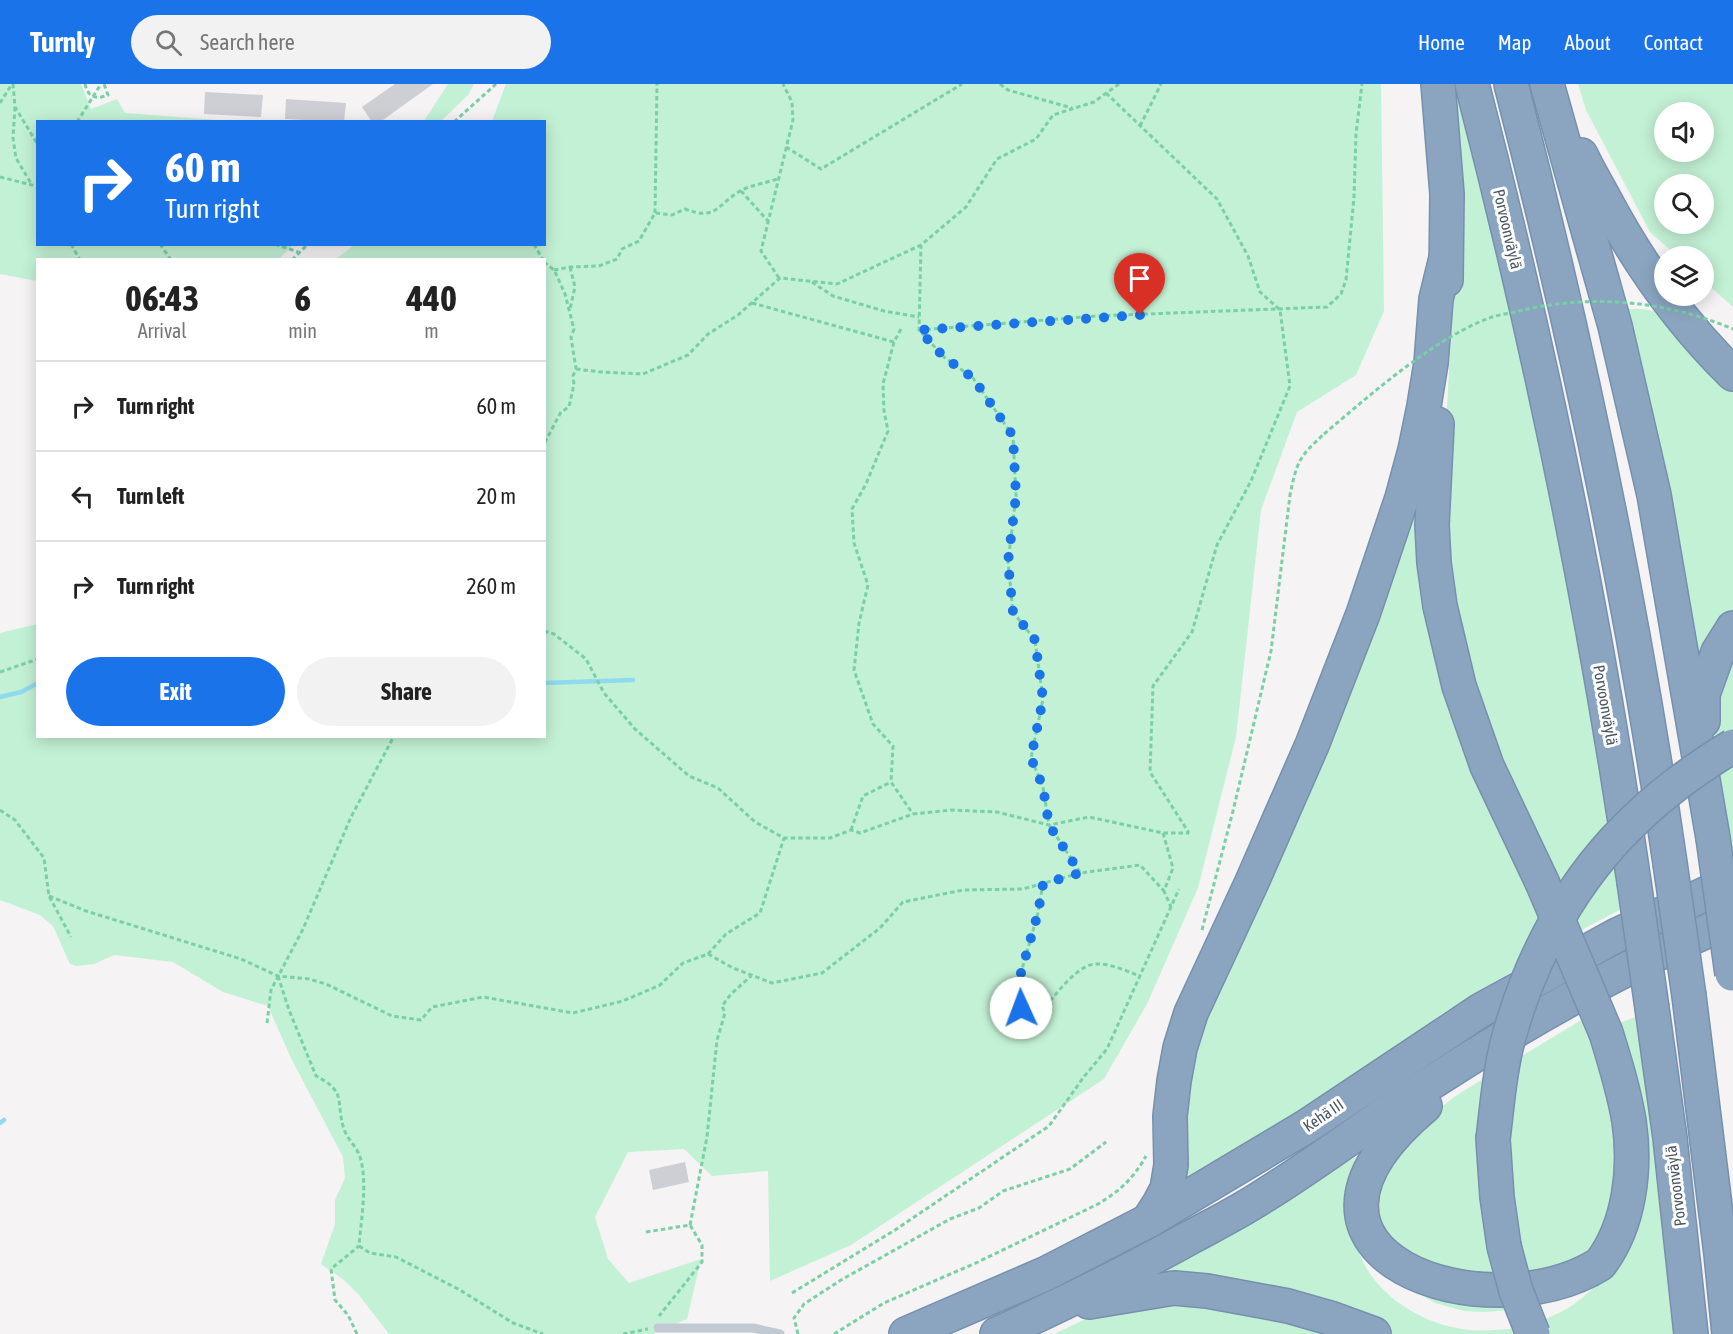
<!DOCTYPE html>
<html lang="en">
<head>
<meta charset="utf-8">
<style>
	:root { --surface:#fff; --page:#f2f2f2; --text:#222; --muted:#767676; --line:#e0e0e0; --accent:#1a73e8 }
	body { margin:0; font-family:"Asap Condensed",sans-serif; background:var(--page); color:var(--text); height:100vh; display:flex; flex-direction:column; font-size:22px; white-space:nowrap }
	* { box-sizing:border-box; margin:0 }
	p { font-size:20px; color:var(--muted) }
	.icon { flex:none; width:33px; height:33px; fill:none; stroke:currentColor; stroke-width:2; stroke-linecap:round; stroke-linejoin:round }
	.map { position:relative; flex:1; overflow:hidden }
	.drawer { position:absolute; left:36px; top:174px; width:510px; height:480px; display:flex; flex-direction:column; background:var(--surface); border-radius:0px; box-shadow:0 3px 15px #0003 }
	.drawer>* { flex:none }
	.guide { position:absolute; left:36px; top:36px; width:510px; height:126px; border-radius:0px; box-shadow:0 3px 15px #0003; background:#1a73e8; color:#fff; overflow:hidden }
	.buttons { position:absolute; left:1654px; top:18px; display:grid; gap:12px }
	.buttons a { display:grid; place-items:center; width:60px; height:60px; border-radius:50%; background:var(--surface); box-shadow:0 3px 15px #0003; font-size:30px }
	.pin { position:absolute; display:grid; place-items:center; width:51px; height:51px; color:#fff; margin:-62px -26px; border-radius:50% 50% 50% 0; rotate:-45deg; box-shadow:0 0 6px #0007 }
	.pin .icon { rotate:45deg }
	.me { position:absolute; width:66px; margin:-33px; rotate:358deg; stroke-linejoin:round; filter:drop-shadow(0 0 4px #0008) }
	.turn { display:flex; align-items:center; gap:21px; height:126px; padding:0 30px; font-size:27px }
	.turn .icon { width:78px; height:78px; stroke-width:2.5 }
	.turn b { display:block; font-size:42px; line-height:51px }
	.eta { display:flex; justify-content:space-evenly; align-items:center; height:102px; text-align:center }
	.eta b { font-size:36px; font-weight:700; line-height:42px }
	.button { display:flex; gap:12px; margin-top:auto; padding:12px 30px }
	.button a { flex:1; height:69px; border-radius:36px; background:var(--accent); color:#fff; font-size:24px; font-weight:700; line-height:69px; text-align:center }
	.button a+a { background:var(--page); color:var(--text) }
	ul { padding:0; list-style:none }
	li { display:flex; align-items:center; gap:18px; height:90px; padding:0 30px; border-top:2px solid var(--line) }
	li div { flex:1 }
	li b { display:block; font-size:22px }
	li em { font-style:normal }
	header { display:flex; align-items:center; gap:36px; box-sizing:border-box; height:84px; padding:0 30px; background:var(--accent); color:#fff }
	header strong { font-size:28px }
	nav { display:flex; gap:33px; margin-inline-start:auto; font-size:21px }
	.search { width:420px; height:54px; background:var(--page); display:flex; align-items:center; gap:15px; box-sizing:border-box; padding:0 21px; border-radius:33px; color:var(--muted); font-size:22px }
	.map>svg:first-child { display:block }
	.green { fill:#c3f1d5; fill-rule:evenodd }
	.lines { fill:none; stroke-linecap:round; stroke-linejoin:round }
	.stream { stroke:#90daee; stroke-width:4.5 }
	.building { fill:#cdcfd5 }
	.highway-casing { stroke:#7690ad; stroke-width:36 }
	.path { stroke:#7ad0a6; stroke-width:3; stroke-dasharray:4.5 3; stroke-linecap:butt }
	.lane { stroke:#c1cad2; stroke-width:9 }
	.highway { stroke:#8ba5c1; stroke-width:33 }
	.highway-bridge-casing { stroke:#7690ad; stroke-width:36; stroke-linecap:butt }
	.path-bridge { stroke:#7ad0a6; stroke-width:3; stroke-dasharray:4.5 3; stroke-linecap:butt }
	.highway-bridge { stroke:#8ba5c1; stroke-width:33 }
	.route { stroke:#1a73e8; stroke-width:10; stroke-dasharray:0 18 }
	.labels { text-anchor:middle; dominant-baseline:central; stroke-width:6; stroke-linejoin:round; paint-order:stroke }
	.street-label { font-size:16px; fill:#4a5661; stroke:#fff }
</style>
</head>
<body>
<header>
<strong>Turnly</strong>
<div class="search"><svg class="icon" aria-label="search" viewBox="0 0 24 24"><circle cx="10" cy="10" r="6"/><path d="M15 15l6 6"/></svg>Search here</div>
<nav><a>Home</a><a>Map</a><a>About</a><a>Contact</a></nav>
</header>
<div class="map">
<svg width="1733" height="1250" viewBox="0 0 1733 1250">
	<rect width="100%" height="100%" fill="#f5f3f3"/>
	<!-- green -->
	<g class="green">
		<path d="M 0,0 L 81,0 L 91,25 L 117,15 L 125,29 L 230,37 L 38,38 L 38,160 L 293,161 L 279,175 L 38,176 L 37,197 L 0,190 Z"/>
		<path d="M 448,0 L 474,0 L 468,11 L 441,37 L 424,37 Z"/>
		<path d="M 506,0 L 1381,0 L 1384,227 L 1356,291 L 1297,328 L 1261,426 L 1236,653 L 1198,804 L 1147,920 L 1104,995 L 851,1161 L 770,1197 L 768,1087 L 712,1092 L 684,1065 L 628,1068 L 595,1133 L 608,1175 L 629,1199 L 701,1175 L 687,1235 L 653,1250 L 389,1250 L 359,1211 L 344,1196 L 321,1180 L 335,1140 L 335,1116 L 345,1094 L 343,1073 L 291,974 L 268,922 L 223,908 L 173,878 L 114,871 L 94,880 L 77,882 L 70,880 L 53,842 L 40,831 L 0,816 L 0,549 L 37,540 L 38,652 L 544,652 L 544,176 L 336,175 L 354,161 L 544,160 L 544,38 L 492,37 Z"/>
		<path d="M 1446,0 L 1457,0 L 1507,201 L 1579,550 L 1625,823 L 1574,850 L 1470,614 L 1441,434 L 1456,158 Z"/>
		<path d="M 1578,0 L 1733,0 L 1733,223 L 1704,197 L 1704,172 L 1677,172 L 1650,148 L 1586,26 ZM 1665,28 L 1704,28 L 1704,68 L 1665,68 ZM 1665,100 L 1704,100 L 1704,140 L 1665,140 Z"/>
		<path d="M 1622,225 L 1643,225 L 1670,230 L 1733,301 L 1733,530 L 1700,588 Z"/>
		<path d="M 1424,376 L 1423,434 L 1544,833 L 1521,882 L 1440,931 L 1409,955 L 1184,1105 L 1188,970 Z"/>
		<path d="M 1733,558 L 1733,649 L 1714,661 L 1713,617 Z"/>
		<path d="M 1733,680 L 1733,778 L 1729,780 L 1718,688 Z"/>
		<path d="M 1588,932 L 1621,1068 L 1603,1159 L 1541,1217 L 1535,1220 L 1515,1148 L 1507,1057 L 1517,975 Z"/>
		<path d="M 1639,932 L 1677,1250 L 1547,1250 L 1541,1237 C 1584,1220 1601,1200 1624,1160 L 1613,941 Z"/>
		<path d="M 1488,992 L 1510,1226 L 1484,1228 L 1464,1227 L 1435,1219 L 1416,1208 L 1393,1190 L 1373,1127 L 1394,1069 L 1430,1032 L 1454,1013 Z"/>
		<path d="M 1378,1060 C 1372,1084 1366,1108 1360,1132 C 1358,1139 1354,1148 1355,1155 C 1355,1159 1358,1164 1359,1168 C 1373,1209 1420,1239 1462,1245 C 1481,1248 1498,1246 1517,1244 L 1520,1250 L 1385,1250 L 1131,1202 L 1190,1172 Z"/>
		<path d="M 1135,1219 L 1210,1219 L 1338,1250 L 1054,1250 L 1103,1227 Z"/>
	</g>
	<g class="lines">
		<!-- stream -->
		<g class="stream">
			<path d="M 544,599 L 633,596"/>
			<path d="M 0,613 L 21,608 L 38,599"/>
			<path d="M 0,1039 L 4,1036"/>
		</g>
	</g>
	<!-- building -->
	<g class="building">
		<path d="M 395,0 L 433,0 L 380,38 L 372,38 L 362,23 Z"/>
		<path d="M 205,8 L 263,11 L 261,33 L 204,30 Z"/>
		<path d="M 286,15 L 346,19 L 344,38 L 285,35 Z"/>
		<path d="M 685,1078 L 689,1098 L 653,1106 L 649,1086 Z"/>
	</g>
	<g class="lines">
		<defs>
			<g id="highway">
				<path d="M 1438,0 L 1447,110 L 1446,196"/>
				<path d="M 1472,0 C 1540,263 1595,529 1634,798"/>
				<path d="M 1511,0 C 1577,256 1632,516 1670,779"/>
				<path d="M 1547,0 L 1615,242 L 1654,411 L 1713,754"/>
				<path d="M 1581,71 C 1588,86 1597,101 1605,116 C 1639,180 1681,239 1733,290"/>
				<path d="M 1437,340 L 1432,441 L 1434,479 L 1440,522 L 1459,602 L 1487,682 L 1542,798"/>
				<path d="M 1703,637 L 1703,610 L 1718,568 L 1733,544"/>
				<path d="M 1689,912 L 1721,1170 L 1729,1250"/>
				<path d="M 1652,924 L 1670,1054 L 1691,1250"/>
				<path d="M 1425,1022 C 1246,1173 1489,1250 1600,1180 C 1630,1141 1636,1084 1629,1037 C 1624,1007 1615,978 1606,949"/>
				<path d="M 1493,1055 L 1497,1113 L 1504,1162"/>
				<path d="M 1148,1137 L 1159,1120 L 1167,1105 L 1171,1081 L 1170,1032 L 1174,997 L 1180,964 L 1191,929 L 1251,800 L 1312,661 L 1363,530 L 1402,414 L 1415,366 L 1424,322 L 1431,279 L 1436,215 L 1446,174"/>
				<path d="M 1089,1218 L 1174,1204 L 1207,1207 L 1288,1222 L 1330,1234 L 1374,1250"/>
				<path d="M 906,1250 L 1047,1189 L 1148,1137 L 1307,1042 L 1481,926 L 1617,851 L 1733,797"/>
				<path d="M 997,1250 C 1063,1220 1128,1188 1191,1153 C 1215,1140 1239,1128 1262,1113 C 1312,1082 1359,1047 1408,1014 C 1511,946 1619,883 1733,836"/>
			</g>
		</defs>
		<!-- highway casing -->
		<use href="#highway" class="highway-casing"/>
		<!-- path -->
		<g class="path">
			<path d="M 13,0 L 15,23 L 38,61"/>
			<path d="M 85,0 C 88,13 95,16 108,11 L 104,0"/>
			<path d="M 1000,0 L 1008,6 L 1072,24"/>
			<path d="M 1106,9 L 1217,115 L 1248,172 L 1260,208 L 1280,226 L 1290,302 L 1251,397 L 1217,461 L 1192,548 L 1153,602 L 1150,688 L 1189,749"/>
			<path d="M 0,19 L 12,0"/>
			<path d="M 15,23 L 13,54 L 16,74 L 32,101"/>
			<path d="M 77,38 L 101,0"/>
			<path d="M 454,38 L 496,0"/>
			<path d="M 1140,42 L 1161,0"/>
			<path d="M 786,63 L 821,85 L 962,0"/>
			<path d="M 0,93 L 32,101 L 38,104"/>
			<path d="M 741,107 L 768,137"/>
			<path d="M 655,129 L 657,0"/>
			<path d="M 71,160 L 80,176"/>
			<path d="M 160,160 L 171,176"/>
			<path d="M 275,160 L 298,168"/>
			<path d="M 534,160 L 543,176"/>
			<path d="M 292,176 L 308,160"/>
			<path d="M 544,178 L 554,186 L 557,192 L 565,210 L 574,245 L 571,253 L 576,285 L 573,292 L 574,300 L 569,323 L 561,328 L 544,360"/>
			<path d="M 570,183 L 575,203 L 570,225"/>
			<path d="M 554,186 L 570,183 L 599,182 L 617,175 L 622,165 L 639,157 L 655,129 L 672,131 L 685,125 C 716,137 717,121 740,107 C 751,101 766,99 777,95"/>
			<path d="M 779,194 L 761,167 L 793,36 L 792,18 L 783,0"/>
			<path d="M 812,198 L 833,212 L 884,227 L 919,233"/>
			<path d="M 752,219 L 894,258"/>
			<path d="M 901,245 L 894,258 L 883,300 L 884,327 L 888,347 L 866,400 L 852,425 L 854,459 L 868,501 L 859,539 L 854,586 L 873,640 L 893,662 L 891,698 L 913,730"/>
			<path d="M 919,246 L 1096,232 L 1327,223 L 1341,210 L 1346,196 L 1354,113 L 1356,50 L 1362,0"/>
			<path d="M 576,285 L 601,288 L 643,290 L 688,271 L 708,250 L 738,231 L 780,194 L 837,200 L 921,161"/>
			<path d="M 544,547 L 554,550 L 586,575 L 604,609 L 635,645 L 689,692 L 718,704 L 755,738 L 784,754 L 830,754 L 851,746 L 860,749 L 913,730 L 951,726 L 997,728 L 1049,741 L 1089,733 L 1163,749 L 1189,749"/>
			<path d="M 0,588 L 38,575"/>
			<path d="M 0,726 L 15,736 L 44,774 L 49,812 L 71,853"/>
			<path d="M 851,746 L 863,712 L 891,698"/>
			<path d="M 1163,749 L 1173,784 L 1164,807 L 1171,823"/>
			<path d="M 1080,788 L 1049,741 L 1043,703 L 1031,674 L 1043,615 L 1035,556 L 1013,528 L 1008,478 L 1016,412 L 1013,352 L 973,294 L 944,273 L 919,246 L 921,161 L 966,123 L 997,75 L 1036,55 L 1053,31 L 1094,18 L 1119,0"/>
			<path d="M 1043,799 L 1038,829 L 1017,903 L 1021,924 L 1040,930 C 1052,915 1075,882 1095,880 C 1110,879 1126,887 1140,892"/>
			<path d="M 49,812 L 86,827 L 241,875 L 278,892 L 309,895 L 326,900 L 392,932 L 421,936 L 432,923 L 483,913 L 573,929 L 623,917 L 660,901 L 683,879 L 708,870 L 733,884 L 772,899 L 822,889 L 880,844 L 903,818 L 963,806 L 1023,805 L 1080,789 L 1140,781 L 1164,807"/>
			<path d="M 1202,846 L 1233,727 L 1271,567 L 1290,411 C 1297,377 1299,373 1324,350"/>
			<path d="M 708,870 L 726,850 L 760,829 L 784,754"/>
			<path d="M 278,892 L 289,926 L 316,992 C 348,1008 335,1018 344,1045 C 347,1055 357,1063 360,1073 C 368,1098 361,1136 359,1162"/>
			<path d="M 267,939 L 271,906 L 303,845 L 351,733 L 394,652"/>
			<path d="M 690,1141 L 707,1053 L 717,956 L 725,929 L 722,922 L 731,910 L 751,892"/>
			<path d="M 646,1148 L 690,1141 L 702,1161 L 702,1178 L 659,1232"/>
			<path d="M 359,1162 L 370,1169 L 396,1173 L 460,1206 L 513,1239 L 543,1250"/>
			<path d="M 792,1209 L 895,1146 L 1049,1042 L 1083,994 L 1107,965 L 1179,805"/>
			<path d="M 357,1250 L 348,1231 L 335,1216 L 331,1185 L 359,1162"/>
			<path d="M 623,1250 L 648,1245"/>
			<path d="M 798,1250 L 794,1234 L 804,1220 L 841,1196 L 950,1135 L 979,1124 L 1003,1107 L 1070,1085 L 1106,1058"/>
			<path d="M 834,1250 L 884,1219 L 978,1178 L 1096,1121 C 1119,1108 1133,1095 1146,1072"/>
		</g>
		<!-- lane -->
		<path class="lane" d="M 658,1244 L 753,1244 L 780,1250"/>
		<!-- highway -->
		<use href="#highway" class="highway"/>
		<defs>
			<g id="highway-bridge">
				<path d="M 1713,754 L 1732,890"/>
				<path d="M 1670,779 L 1689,912"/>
				<path d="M 1542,798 L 1606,949"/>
				<path d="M 1634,798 L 1652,924"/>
				<path d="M 1493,1055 C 1497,1024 1499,991 1507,960 C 1529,875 1573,793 1638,733 C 1666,706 1700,682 1733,662"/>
				<path d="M 1504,1162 L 1516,1207 L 1533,1250"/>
			</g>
		</defs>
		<!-- highway-bridge casing -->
		<use href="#highway-bridge" class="highway-bridge-casing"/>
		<!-- path-bridge -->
		<path class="path-bridge" d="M 1324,350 C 1357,322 1389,294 1424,270 C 1444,256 1469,241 1492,233 C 1502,230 1513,229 1523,226 C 1594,210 1666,217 1733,245"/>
		<!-- highway-bridge -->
		<use href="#highway-bridge" class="highway-bridge"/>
	</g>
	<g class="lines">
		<!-- route -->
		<path class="route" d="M 1021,924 L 1017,903 L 1038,829 L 1043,800 L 1080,789 L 1049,741 L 1043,703 L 1031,674 L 1043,615 L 1035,556 L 1013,528 L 1008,478 L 1016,412 L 1013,352 L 973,294 L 944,273 L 919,246 L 1140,231"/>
	</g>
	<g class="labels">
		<!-- street labels -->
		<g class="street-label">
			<text transform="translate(1508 145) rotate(77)">Porvoonväylä</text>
			<text transform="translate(1606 621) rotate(80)">Porvoonväylä</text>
			<text transform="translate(1323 1031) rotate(-34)">Kehä III</text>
			<text transform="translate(1675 1102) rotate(-97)">Porvoonväylä</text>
		</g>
	</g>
</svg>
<div class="buttons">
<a><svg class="icon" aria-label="sound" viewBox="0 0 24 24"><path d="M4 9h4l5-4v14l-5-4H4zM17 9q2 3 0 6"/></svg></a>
<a><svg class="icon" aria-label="search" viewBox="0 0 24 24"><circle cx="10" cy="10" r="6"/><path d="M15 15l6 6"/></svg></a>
<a><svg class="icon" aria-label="layers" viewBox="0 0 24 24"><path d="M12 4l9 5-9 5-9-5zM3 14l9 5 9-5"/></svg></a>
</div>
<div class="pin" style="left:1140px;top:231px;background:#d93025"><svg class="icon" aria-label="arrive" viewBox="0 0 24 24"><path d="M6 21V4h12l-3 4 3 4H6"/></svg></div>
<svg class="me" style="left:1021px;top:924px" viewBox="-20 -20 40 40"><circle r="19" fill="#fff"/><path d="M0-13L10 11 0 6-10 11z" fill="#1a73e8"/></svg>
<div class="guide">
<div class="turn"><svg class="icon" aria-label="right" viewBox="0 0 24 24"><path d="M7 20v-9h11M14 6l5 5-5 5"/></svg><div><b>60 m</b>Turn right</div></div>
</div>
<section class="drawer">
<div class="eta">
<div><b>06:43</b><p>Arrival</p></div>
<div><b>6</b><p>min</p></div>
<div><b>440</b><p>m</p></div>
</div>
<ul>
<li><svg class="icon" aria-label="right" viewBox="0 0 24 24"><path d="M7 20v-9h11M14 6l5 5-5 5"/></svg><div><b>Turn right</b></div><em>60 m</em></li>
<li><svg class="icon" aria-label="left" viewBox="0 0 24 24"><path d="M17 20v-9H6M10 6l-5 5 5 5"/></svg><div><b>Turn left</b></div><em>20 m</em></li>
<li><svg class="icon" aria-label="right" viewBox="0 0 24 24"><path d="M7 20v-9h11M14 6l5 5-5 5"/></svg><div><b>Turn right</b></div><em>260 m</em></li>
</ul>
<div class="button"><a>Exit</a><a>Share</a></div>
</section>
</div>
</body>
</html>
